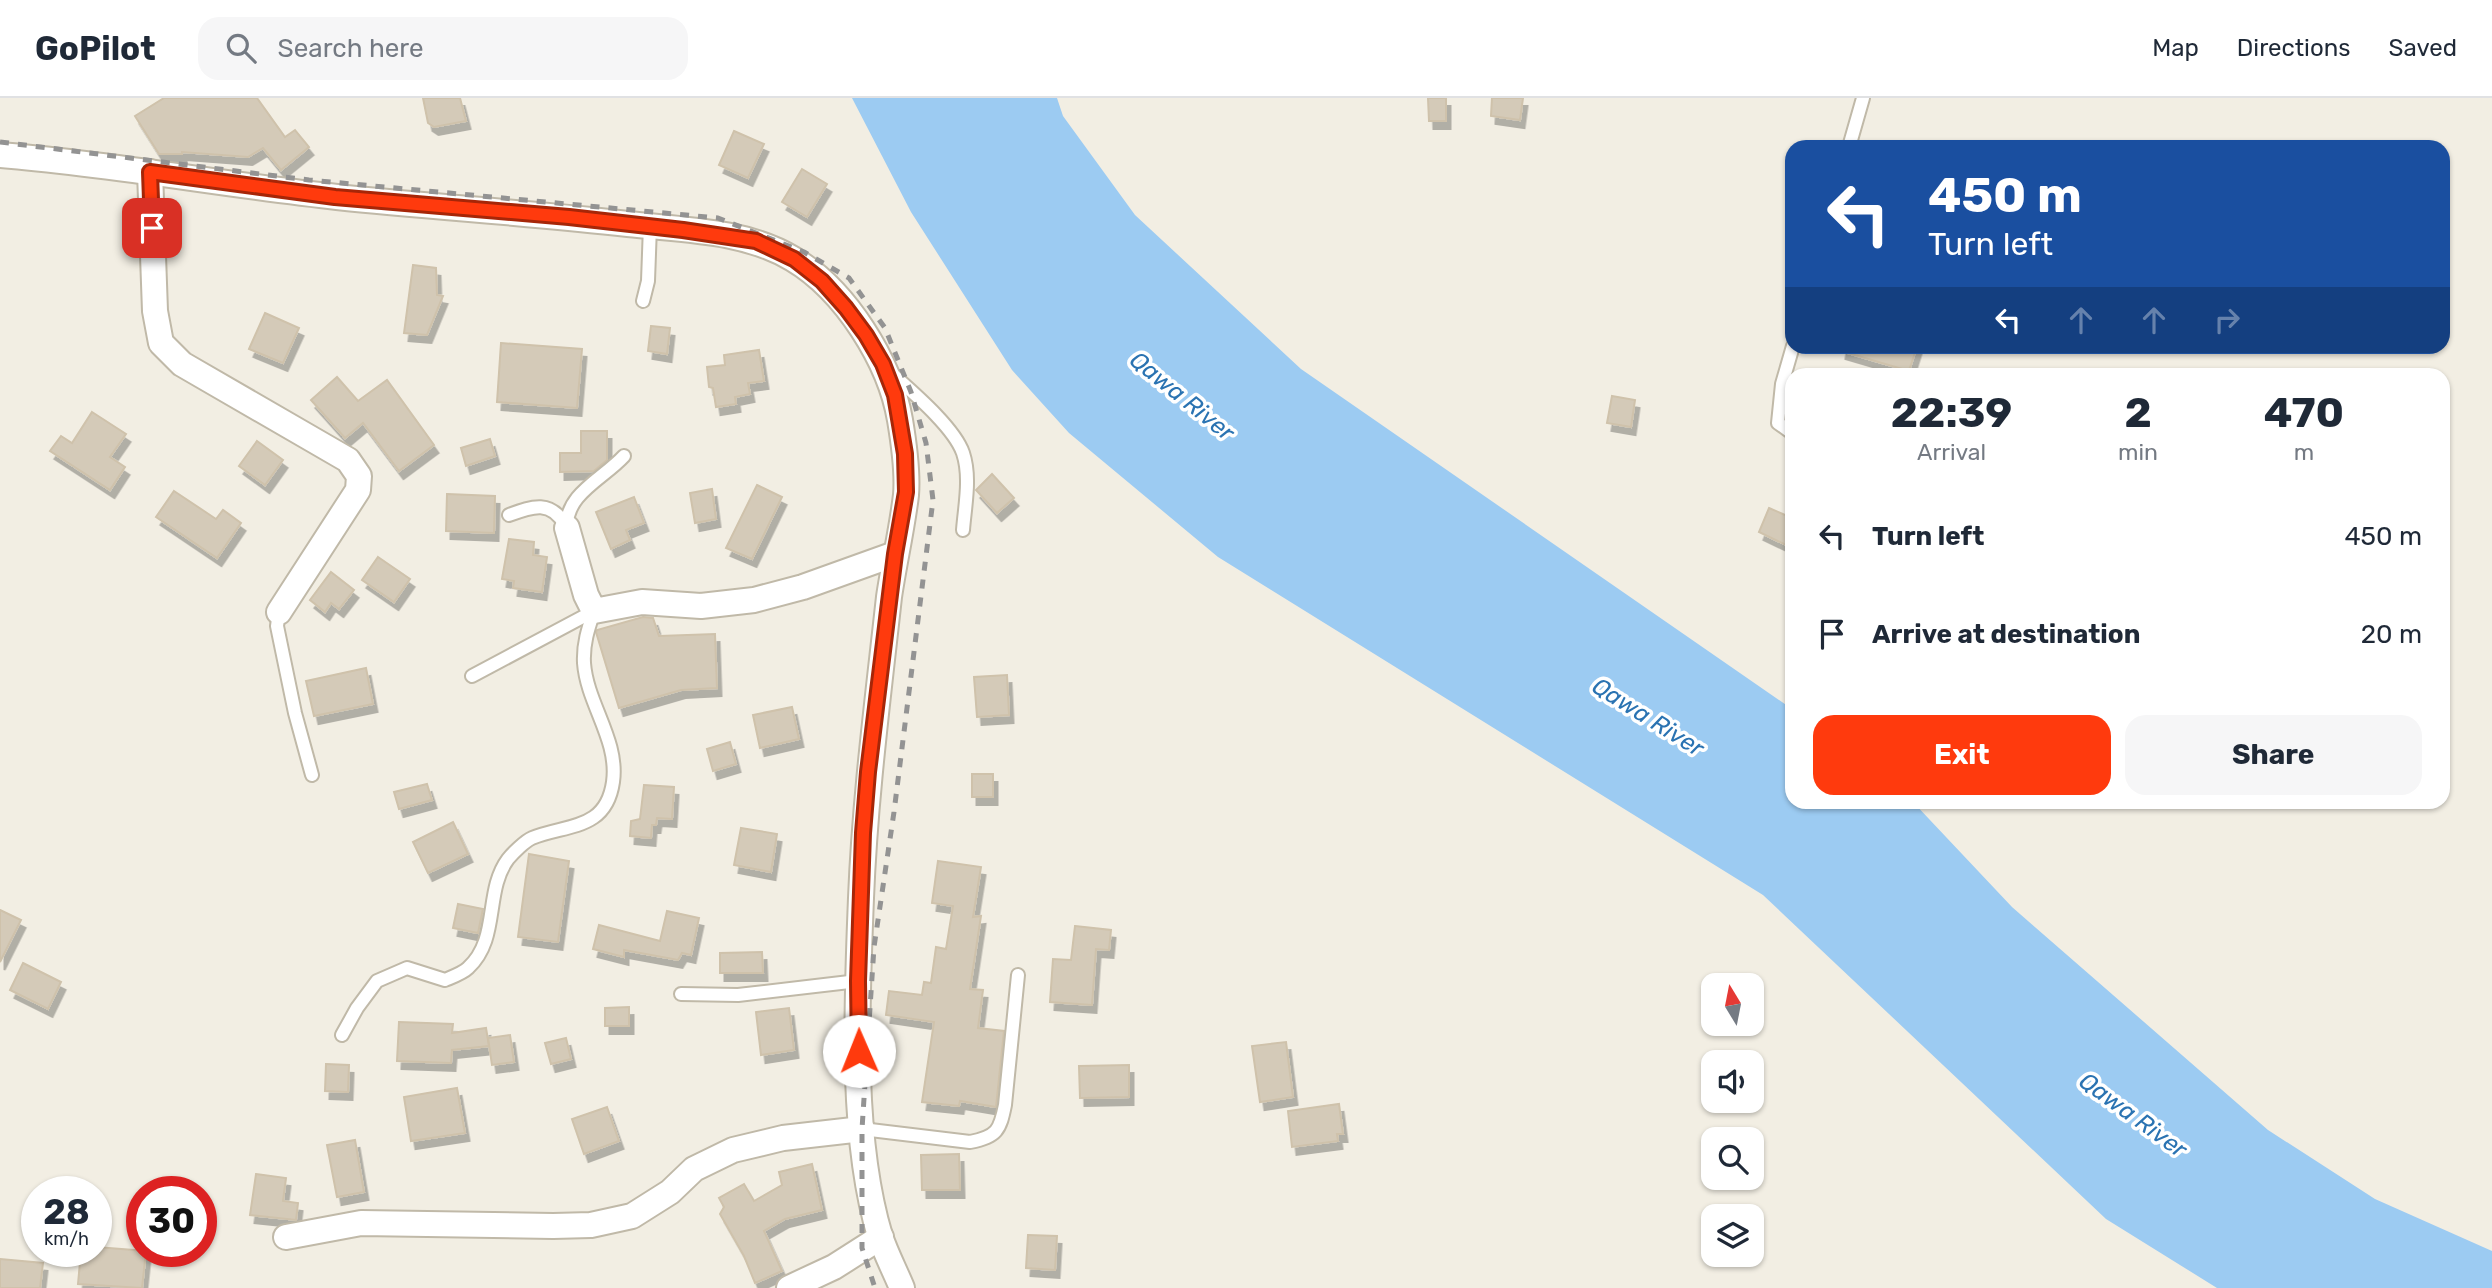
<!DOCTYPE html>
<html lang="en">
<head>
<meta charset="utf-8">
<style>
	:root { --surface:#fff; --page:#f6f6f7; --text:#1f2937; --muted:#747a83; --line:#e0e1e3; --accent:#ff3a0d }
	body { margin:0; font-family:Rubik,sans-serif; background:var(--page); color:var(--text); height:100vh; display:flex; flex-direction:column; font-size:26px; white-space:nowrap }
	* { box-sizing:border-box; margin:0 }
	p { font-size:23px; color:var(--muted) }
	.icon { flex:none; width:38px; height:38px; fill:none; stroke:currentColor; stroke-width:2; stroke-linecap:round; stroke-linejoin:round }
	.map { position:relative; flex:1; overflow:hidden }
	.sheet { position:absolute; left:1785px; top:270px; width:665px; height:441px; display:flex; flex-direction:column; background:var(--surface); border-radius:21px; box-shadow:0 2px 5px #0004 }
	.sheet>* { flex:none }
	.guide { position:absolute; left:1785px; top:42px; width:665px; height:214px; border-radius:21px; box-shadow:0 2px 5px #0004; background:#1a4fa0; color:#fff; overflow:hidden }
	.needle { width:46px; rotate:350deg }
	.buttons { position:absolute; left:1701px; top:875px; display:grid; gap:14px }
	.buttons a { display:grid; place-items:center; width:63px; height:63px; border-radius:14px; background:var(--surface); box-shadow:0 2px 5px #0004; font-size:35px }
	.speed { position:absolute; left:21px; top:1078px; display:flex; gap:14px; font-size:35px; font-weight:700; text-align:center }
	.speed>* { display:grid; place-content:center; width:91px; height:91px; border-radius:50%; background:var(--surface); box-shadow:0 2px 5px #0004; line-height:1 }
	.speed small { font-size:18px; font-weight:400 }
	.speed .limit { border:10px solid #d22; background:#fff; color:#111 }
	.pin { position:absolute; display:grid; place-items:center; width:60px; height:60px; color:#fff; margin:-30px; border-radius:14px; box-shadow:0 4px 10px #0006 }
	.me { position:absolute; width:77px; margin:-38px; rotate:359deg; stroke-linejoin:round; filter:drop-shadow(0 0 5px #0008) }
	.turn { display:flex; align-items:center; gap:24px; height:147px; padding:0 28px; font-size:32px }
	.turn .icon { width:91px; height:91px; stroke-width:2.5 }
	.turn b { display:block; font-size:49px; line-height:60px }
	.lanes { display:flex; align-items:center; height:66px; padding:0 28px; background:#0003; justify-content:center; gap:35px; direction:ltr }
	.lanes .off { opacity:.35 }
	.eta { display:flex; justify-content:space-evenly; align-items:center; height:119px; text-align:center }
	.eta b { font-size:42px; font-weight:700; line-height:49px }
	.primary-button { display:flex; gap:14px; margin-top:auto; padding:14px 28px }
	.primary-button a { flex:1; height:80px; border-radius:21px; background:var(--accent); color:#fff; font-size:28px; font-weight:700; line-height:80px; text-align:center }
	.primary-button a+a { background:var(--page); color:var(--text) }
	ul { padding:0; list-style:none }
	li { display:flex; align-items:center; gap:21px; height:98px; padding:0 28px }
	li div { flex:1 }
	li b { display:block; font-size:26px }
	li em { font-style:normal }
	header { display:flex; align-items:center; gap:42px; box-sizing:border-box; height:98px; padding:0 35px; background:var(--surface); border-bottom:2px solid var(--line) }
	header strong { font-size:33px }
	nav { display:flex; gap:38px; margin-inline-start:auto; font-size:24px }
	.search { width:490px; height:63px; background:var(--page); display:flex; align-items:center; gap:18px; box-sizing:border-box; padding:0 24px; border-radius:21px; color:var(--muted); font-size:26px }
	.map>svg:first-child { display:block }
	.water { fill:#9ccbf2 }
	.building { fill:#d4cab8; stroke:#cfc2ab; stroke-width:2; filter:url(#shadow) }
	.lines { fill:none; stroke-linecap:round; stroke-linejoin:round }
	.service-casing { stroke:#c0b9a8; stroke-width:16 }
	.minor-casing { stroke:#c0b9a8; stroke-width:28 }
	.service { stroke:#fff; stroke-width:12 }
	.minor { stroke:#fff; stroke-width:24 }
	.rail { stroke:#939393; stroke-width:5; stroke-dasharray:9 9; stroke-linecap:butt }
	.route-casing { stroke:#a62608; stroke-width:18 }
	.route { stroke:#ff3a0d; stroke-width:12 }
	.labels { text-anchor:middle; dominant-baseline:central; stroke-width:7; stroke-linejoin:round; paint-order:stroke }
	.water-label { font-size:24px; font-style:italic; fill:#2a73b2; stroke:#fff }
</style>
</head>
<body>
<header>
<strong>GoPilot</strong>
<div class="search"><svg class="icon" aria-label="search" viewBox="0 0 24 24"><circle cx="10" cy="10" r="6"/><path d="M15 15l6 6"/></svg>Search here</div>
<nav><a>Map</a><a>Directions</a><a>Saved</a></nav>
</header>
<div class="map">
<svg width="2492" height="1190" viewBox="0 0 2492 1190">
	<defs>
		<filter id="shadow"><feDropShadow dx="4.5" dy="8" stdDeviation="0" flood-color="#0004"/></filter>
	</defs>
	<rect width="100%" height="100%" fill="#f2eee3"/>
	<!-- water -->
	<path class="water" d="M 852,0 L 1057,0 L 1063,18 L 1135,117 L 1301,271 L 1792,611 L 1792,704 L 1913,704 L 2012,809 L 2268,1032 L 2375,1101 L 2492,1153 L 2492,1190 L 2217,1190 L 2106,1121 L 1763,797 L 1218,459 L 1069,335 L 1012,272 L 911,114 Z"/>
	<!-- building -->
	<g class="building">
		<path d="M 164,0 L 257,0 L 285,39 L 295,32 L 309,49 L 281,72 L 263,50 L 248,59 L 182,54 L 182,56 L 159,56 L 135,18 Z"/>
		<path d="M 423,0 L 460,0 L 466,23 L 434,29 L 428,25 Z"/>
		<path d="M 1428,0 L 1446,0 L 1446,23 L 1429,23 Z"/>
		<path d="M 1492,0 L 1523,0 L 1520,22 L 1491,18 Z"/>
		<path d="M 734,33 L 764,46 L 748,80 L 719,67 Z"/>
		<path d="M 802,71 L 827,86 L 807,119 L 782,104 Z"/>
		<path d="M 413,167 L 436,170 L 437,197 L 443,198 L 427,237 L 404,235 Z"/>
		<path d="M 265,215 L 299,230 L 283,265 L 249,251 Z"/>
		<path d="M 651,228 L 670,230 L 667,256 L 648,253 Z"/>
		<path d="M 501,245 L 582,251 L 577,310 L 497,304 Z"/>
		<path d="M 1842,248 L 1917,248 L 1909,273 L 1841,253 Z"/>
		<path d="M 759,252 L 764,283 L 748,285 L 750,296 L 735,299 L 736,306 L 716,309 L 713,290 L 709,289 L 707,269 L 725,267 L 724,257 Z"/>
		<path d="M 337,279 L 358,303 L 387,282 L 434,347 L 399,373 L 363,325 L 345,340 L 311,302 Z"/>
		<path d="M 1612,298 L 1635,302 L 1631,329 L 1607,325 Z"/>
		<path d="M 92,314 L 126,336 L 110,359 L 125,369 L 110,392 L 50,353 L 61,338 L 72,345 Z"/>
		<path d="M 581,333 L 607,333 L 607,362 L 594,373 L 560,374 L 560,355 L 581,355 Z"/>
		<path d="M 490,341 L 495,358 L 466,368 L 461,350 Z"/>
		<path d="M 257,343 L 283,362 L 265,387 L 239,368 Z"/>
		<path d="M 992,376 L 1014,400 L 997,415 L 976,392 Z"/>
		<path d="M 757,387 L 782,399 L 752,461 L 726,450 Z"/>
		<path d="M 712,391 L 716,421 L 695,425 L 690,395 Z"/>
		<path d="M 174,393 L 216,421 L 223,412 L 241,425 L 217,460 L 156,419 Z"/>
		<path d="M 447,396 L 495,398 L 494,435 L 446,433 Z"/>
		<path d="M 634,399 L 644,425 L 626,432 L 630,442 L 611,451 L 596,414 Z"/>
		<path d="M 1769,410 L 1792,420 L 1792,434 L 1786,447 L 1759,434 Z"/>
		<path d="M 509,441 L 534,444 L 533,457 L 547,459 L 542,494 L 513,490 L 514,483 L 502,481 Z"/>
		<path d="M 378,459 L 410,481 L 394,504 L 362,482 Z"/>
		<path d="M 331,474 L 354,492 L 339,511 L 331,505 L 325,514 L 310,502 Z"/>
		<path d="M 643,519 L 653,520 L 659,538 L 715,536 L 717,590 L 681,592 L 619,610 L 596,534 L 597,532 Z"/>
		<path d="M 366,570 L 373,606 L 314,618 L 306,583 Z"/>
		<path d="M 1007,577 L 1009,617 L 977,619 L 974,579 Z"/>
		<path d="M 792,609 L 799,641 L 760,650 L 753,617 Z"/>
		<path d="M 730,644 L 736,666 L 713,673 L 707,651 Z"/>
		<rect x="972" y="676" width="21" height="23"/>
		<path d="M 427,686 L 432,702 L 399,711 L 394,694 Z"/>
		<path d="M 644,687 L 674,689 L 672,721 L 657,720 L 656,727 L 652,727 L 651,740 L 630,738 L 631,723 L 640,721 Z"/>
		<path d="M 453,724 L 468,756 L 428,775 L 413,744 Z"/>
		<path d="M 741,730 L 777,736 L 771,774 L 734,767 Z"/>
		<path d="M 529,756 L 569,763 L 558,844 L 518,839 Z"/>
		<path d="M 938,763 L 981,769 L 973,819 L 981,818 L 970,891 L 983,892 L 978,930 L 1004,933 L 996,1009 L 960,1003 L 959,1008 L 922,1004 L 934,924 L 886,917 L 889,893 L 922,897 L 924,884 L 931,885 L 936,849 L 946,851 L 953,808 L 932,805 Z"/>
		<path d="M 458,806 L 483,811 L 478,835 L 453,830 Z"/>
		<path d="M 0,812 L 21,822 L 0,864 Z"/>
		<path d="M 667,813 L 699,820 L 691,857 L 682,855 L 678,862 L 624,852 L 624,859 L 593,851 L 599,827 L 660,843 Z"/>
		<path d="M 1075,828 L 1111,832 L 1109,852 L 1096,851 L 1092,907 L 1050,904 L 1053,861 L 1071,862 Z"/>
		<path d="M 762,854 L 763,875 L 720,875 L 720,855 Z"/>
		<path d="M 23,865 L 61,884 L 48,911 L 10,892 Z"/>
		<path d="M 629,909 L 629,928 L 605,928 L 605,910 Z"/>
		<path d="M 789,910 L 794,952 L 761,957 L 756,914 Z"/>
		<path d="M 399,924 L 453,926 L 452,935 L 486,930 L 489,948 L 452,952 L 451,965 L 397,963 Z"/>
		<path d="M 510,937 L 514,964 L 492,967 L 488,940 Z"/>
		<path d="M 566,940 L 571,961 L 551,966 L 545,945 Z"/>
		<path d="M 1286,944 L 1293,999 L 1260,1004 L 1252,948 Z"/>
		<path d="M 326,966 L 349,967 L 348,994 L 325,993 Z"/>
		<path d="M 1129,967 L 1129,999 L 1080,1000 L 1079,968 Z"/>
		<path d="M 457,990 L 465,1035 L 411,1043 L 404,999 Z"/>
		<path d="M 1339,1006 L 1343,1036 L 1337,1036 L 1338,1043 L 1292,1049 L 1288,1013 Z"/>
		<path d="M 607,1009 L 619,1043 L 584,1056 L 572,1021 Z"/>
		<path d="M 355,1042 L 364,1094 L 337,1099 L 327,1047 Z"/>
		<path d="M 959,1056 L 960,1092 L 922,1092 L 921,1057 Z"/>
		<path d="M 812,1066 L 822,1112 L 785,1121 L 764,1133 L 782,1173 L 755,1185 L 744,1158 L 720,1116 L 724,1109 L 719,1100 L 744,1086 L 754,1103 L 782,1087 L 779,1074 Z"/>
		<path d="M 256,1076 L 286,1080 L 283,1103 L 298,1105 L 296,1122 L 250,1117 Z"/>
		<path d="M 1028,1137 L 1057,1138 L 1055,1172 L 1026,1170 Z"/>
		<path d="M 96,1149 L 146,1153 L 142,1190 L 78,1186 L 81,1153 L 96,1153 Z"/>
		<path d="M 0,1161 L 43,1165 L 40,1190 L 0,1190 Z"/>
	</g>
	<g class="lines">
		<defs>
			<g id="service">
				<path d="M 1849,49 L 1863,0"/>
				<path d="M 643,203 L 648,183 L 650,128"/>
				<path d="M 890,274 C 911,293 954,329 963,355 C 971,379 965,407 963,432"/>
				<path d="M 1792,335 L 1778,325 L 1782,286 L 1793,248"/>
				<path d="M 509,417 C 533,408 551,402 565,427"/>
				<path d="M 567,430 C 565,396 603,381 624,358"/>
				<path d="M 279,514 L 277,528 L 295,615 L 312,677"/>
				<path d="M 472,578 L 594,513"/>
				<path d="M 681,896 L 738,897 L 858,883"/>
				<path d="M 342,937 L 357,910 L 377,883 L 407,870 L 445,882 C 452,879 463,875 468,870 C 500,841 484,793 508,761 C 513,755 525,743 532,740 C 566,726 606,733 613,684 C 619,642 587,606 584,565 C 583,546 588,531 594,513"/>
				<path d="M 862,1031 L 970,1044 C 997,1039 1000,1032 1005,1007 L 1018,877"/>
			</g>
			<g id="minor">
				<path d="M 0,57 C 113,66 225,87 337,99 C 434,109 531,115 628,126 C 683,132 745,132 793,161 C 845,192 890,263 900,322 C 904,346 908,373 906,397 C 902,431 894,465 889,499 C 878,600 865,699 861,800 C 857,904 850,1038 880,1138 C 886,1156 895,1173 902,1190"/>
				<path d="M 150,74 L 155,213 L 161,245 L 182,266 L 348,362 L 359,378 L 358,392 L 279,514"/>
				<path d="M 567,430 L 586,497 L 594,513 L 642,504 L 701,508 L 754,502 L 803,489 L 895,456"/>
				<path d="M 286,1139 L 361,1125 L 553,1128 L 591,1127 L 632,1118 L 670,1094 L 694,1071 L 733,1052 L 783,1040 L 862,1031"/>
				<path d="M 789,1190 L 834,1169 L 881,1139"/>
			</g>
		</defs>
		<!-- service casing -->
		<use href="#service" class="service-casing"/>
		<!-- minor casing -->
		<use href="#minor" class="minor-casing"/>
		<!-- service -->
		<use href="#service" class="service"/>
		<!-- minor -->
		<use href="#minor" class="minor"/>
		<!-- rail -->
		<path class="rail" d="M 0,44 L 309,82 L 718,120 L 804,154 L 849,180 L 885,230 L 911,294 L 926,345 L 933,402 L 894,714 L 874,849 L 862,1031 L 862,1150 L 875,1190"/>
	</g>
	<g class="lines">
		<defs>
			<path id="route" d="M 152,130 L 150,74 L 335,99 L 569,119 L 683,132 L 756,143 L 794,161 L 822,183 L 846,210 L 866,237 L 883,266 L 895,297 L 905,356 L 906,394 L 895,456 L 868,674 L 863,735 L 858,883 L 859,953"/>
		</defs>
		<!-- route casing -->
		<use href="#route" class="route-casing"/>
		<!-- route -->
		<use href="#route" class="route"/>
	</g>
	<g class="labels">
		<!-- water labels -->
		<g class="water-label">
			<text transform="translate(1182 298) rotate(39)">Qawa River</text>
			<text transform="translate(1648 619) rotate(32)">Qawa River</text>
			<text transform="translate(2133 1017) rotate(36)">Qawa River</text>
		</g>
	</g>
</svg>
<div class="buttons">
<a><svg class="needle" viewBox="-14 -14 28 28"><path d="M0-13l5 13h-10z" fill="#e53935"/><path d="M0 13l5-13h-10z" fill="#747a83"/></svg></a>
<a><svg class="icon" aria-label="sound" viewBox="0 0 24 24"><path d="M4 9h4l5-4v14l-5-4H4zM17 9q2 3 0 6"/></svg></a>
<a><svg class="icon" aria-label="search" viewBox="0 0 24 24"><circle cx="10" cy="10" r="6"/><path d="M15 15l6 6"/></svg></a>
<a><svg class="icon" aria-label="layers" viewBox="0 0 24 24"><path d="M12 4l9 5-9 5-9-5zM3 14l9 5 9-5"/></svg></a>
</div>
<div class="speed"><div>28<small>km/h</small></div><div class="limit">30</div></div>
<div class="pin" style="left:152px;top:130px;background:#d93025"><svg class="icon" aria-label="arrive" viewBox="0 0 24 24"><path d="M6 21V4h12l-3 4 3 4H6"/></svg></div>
<svg class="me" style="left:859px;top:953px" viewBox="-20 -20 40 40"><circle r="19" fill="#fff"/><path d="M0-13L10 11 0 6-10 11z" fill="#ff3a0d"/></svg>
<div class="guide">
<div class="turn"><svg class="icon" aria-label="left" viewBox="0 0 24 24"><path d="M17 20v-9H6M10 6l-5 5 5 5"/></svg><div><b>450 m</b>Turn left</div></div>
<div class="lanes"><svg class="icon" aria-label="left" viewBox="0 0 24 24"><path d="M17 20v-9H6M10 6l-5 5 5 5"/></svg><svg class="icon off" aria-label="ahead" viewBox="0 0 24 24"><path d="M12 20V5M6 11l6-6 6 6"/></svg><svg class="icon off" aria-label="ahead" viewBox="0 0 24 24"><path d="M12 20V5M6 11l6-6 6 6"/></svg><svg class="icon off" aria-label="right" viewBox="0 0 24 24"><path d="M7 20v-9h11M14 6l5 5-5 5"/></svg></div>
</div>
<section class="sheet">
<div class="eta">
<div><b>22:39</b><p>Arrival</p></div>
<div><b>2</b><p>min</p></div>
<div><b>470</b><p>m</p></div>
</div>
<ul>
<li><svg class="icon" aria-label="left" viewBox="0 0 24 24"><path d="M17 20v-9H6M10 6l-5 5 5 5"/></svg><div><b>Turn left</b></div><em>450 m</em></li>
<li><svg class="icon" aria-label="arrive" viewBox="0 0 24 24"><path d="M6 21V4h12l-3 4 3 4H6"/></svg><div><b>Arrive at destination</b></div><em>20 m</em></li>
</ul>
<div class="primary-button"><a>Exit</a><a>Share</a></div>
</section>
</div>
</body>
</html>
